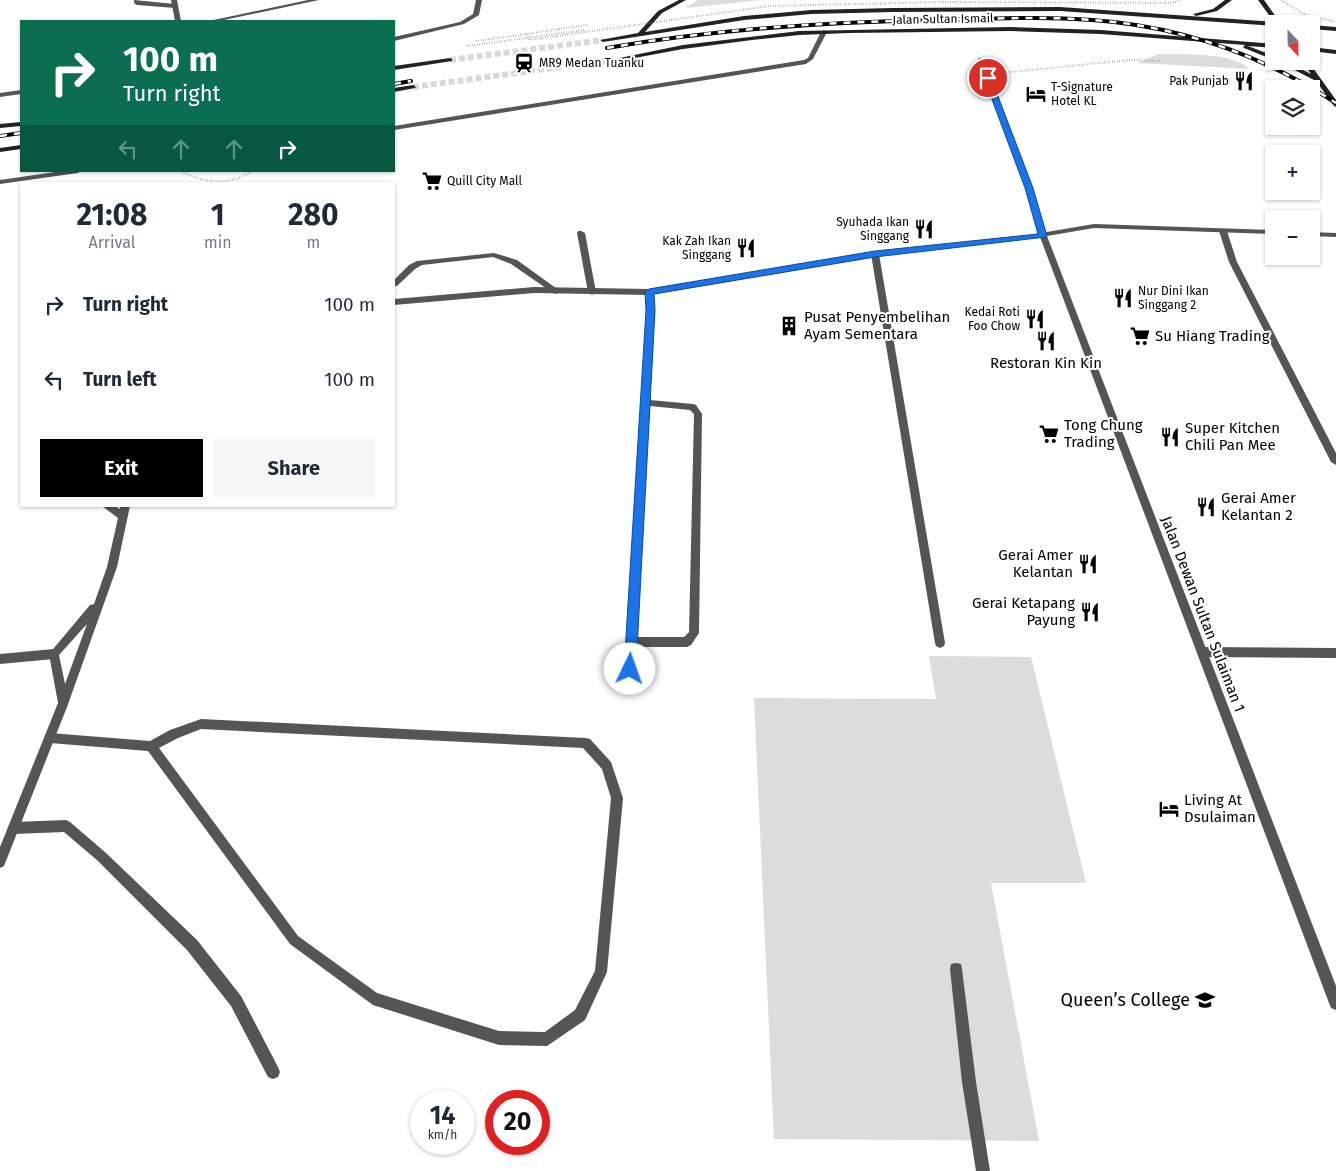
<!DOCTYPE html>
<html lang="en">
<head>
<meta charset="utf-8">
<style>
	:root { --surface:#fff; --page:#f6f6f7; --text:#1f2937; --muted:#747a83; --accent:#000 }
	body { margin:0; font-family:"Fira Sans",sans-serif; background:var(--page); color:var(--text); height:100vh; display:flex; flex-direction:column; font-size:19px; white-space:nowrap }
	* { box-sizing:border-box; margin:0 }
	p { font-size:16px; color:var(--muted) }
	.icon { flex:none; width:28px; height:28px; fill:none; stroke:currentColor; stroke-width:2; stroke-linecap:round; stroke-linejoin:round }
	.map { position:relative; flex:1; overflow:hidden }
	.panel { position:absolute; left:20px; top:182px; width:375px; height:325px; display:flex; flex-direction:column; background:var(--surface); border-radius:0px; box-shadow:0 1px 4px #0004 }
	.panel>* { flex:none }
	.guide { position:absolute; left:20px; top:20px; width:375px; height:152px; border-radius:0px; box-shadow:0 1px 4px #0004; background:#0b6e4f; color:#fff; overflow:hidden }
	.needle { width:32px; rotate:158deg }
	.buttons { position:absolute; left:1265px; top:15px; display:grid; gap:10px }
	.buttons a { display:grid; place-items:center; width:55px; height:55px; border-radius:0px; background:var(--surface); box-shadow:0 1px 4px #0004; font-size:25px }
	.speed { position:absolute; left:410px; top:1090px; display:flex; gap:10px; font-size:25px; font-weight:700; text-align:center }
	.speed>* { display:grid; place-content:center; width:65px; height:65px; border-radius:50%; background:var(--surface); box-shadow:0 1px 4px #0004; line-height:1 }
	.speed small { font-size:12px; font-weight:400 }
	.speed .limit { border:8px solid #d22; background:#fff; color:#111 }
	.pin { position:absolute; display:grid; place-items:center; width:42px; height:42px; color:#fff; margin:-21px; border:2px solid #fff; border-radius:50%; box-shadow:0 1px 5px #0007 }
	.me { position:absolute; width:55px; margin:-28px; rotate:3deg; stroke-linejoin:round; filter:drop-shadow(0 0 4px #0008) }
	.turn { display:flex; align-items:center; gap:18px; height:105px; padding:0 20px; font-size:22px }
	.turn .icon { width:65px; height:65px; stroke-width:2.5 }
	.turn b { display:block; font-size:35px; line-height:42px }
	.lanes { display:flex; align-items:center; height:48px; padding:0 20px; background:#0003; justify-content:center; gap:25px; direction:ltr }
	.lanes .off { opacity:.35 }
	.eta { display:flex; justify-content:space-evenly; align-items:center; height:85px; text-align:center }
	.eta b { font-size:30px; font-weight:700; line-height:35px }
	.action { display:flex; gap:10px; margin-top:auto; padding:10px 20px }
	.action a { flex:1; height:58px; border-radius:0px; background:var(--accent); color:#fff; font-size:20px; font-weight:700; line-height:58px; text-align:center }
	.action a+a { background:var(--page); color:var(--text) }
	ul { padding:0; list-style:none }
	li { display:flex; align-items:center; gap:15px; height:75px; padding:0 20px }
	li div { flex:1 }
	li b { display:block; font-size:19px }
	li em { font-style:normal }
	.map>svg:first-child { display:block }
	.green { fill:#dcdcdc }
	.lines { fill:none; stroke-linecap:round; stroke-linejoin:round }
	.secondary-tunnel { stroke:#d9d9d9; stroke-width:6; stroke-dasharray:6 3; stroke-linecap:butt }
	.path { stroke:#777; stroke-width:2; stroke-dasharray:0.5 2; stroke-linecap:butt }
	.lane { fill:#555; fill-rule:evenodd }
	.street { fill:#555; fill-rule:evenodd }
	.secondary { fill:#222; fill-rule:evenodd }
	.rail-casing { stroke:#000; stroke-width:4 }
	.rail { stroke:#fff; stroke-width:2.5; stroke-dasharray:7; stroke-linecap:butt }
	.path-bridge { stroke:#777; stroke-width:2; stroke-dasharray:0.5 2; stroke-linecap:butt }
	.route { fill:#1a73e8; stroke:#114b97 }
	.labels { text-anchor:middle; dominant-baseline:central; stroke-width:4; stroke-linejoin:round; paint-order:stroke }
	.far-street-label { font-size:12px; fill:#000; stroke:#fff }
	.far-poi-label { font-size:12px; fill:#000; stroke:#fff; text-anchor:start }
	.poi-label { font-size:15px; fill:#000; stroke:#fff; text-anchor:start }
	.street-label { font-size:15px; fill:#000; stroke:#fff }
	.near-poi-label { font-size:18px; fill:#000; stroke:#fff; text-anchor:end }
</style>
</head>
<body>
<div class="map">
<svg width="1336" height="1171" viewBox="0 0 1336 1171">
	<rect width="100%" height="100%" fill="#fff"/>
	<!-- green -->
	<g class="green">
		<path d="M 698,0 L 761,0 L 686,8 Z"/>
		<path d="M 1158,54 C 1182,54 1232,52 1250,69 L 1138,63 Z"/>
		<path d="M 929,656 L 1031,657 L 1086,883 L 991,883 L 1039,1141 L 774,1139 L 754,698 L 936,699 Z"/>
	</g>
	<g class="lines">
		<!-- secondary-tunnel -->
		<g class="secondary-tunnel">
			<path d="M 450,60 L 603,40"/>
			<path d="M 413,87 L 613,60"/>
		</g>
		<!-- path -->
		<g class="path">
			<path d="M 559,29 L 588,25"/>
			<path d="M 476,41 L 527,34"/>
			<path d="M 467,46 L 585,30"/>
			<path d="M 1010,72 L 1131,60 L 1162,61"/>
			<path d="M 179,171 C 208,183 224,187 253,171"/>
		</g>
		<!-- lane -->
		<g class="lane">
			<path d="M 134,0 L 175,4 L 178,6 L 175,8 L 137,5 L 134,3 Z"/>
			<path d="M 308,0 L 319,0 L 219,21 L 209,21 Z"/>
			<path d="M 824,30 L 827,32 L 813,59 L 806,64 L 394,130 L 394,126 L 804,60 L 808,58 L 821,32 Z"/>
			<path d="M 979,58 L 984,59 L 1032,188 L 1047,236 L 1046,238 L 1043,238 L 1039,236 L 1026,188 L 978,59 Z"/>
			<path d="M 21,90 L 21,94 L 0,97 L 0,93 Z"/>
			<path d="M 62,171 L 81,171 L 78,173 L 0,184 L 0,180 Z"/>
			<path d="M 1220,229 L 1226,229 L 1227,231 L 1237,262 L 1336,453 L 1336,465 L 1331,462 L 1229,262 L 1219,231 Z"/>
			<path d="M 578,231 L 581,231 L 585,233 L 596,292 L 592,295 L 588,292 L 577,233 Z"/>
			<path d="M 872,252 L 878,252 L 879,254 L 945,643 L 944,646 L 940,648 L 936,646 L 935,643 L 871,254 Z"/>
			<path d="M 494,253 L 517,260 L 560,291 L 556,294 L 553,293 L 511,264 L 493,257 L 422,265 L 415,269 L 397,286 L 394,286 L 394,280 L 409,265 L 417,261 Z"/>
			<path d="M 649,289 L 653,292 L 655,310 L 650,400 L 693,404 L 696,405 L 702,414 L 699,633 L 691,645 L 687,647 L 636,647 L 634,683 L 633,686 L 629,688 L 625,686 L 624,683 L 647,310 L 645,292 ZM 650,406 L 690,410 L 694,414 L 689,632 L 684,637 L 637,637 Z"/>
			<path d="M 1202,647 L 1336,648 L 1336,658 L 1202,657 L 1198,655 L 1197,652 L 1198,649 Z"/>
			<path d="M 54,649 L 58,651 L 59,654 L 58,657 L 54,659 L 0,664 L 0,654 Z"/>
			<path d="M 201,719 L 586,738 L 590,739 L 611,762 L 623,798 L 607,972 L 585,1020 L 547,1046 L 499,1045 L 373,1005 L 290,944 L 148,751 L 50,743 L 46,742 L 44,738 L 46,734 L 50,733 L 150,741 L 170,730 ZM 201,729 L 583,748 L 602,769 L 611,798 L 595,971 L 575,1010 L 545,1032 L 499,1031 L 377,993 L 298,936 L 159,748 L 178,738 Z"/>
			<path d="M 66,820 L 70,822 L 106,853 L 197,940 L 241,996 L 278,1067 L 280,1072 L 278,1077 L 273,1079 L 268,1077 L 231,1006 L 187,950 L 98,861 L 64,832 L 14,834 L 10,832 L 8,828 L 10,824 L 14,822 Z"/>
			<path d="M 956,963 L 961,964 L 962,969 L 976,1082 L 990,1171 L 976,1171 L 962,1082 L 950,969 L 951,964 Z"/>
		</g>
		<!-- street -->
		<g class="street">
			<path d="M 171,0 L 177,0 L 181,21 L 175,21 Z"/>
			<path d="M 476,0 L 482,0 L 479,15 L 464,24 L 394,41 L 394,37 L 460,22 L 473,14 Z"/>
			<path d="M 1094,224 L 1274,230 L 1274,234 L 1094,228 L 1047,236 L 1336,986 L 1336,1010 L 1331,1008 L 1329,1003 L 1040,237 L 875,256 L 649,295 L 534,293 L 394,305 L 394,299 L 534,287 L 649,289 L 875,252 L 1029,235 Z"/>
			<path d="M 1311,232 L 1336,233 L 1336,237 L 1311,236 Z"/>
			<path d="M 102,506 L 115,506 L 120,509 L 120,506 L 130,506 L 117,567 L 67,707 L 4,866 L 0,868 L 0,847 L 58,703 L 49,654 L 90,605 L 94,604 L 107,567 L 118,518 ZM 87,624 L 65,684 L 59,655 Z"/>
		</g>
		<!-- secondary -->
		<g class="secondary">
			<path d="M 679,0 L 686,0 L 662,13 L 645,32 L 744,16 L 811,10 L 893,8 L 1060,7 L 1274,22 L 1258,0 L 1264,0 L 1281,24 L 1274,24 L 1274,26 L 1060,11 L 893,12 L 811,14 L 744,20 L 603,42 L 600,40 L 638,33 L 658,11 Z"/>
			<path d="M 1225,0 L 1232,0 L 1217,11 L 1196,16 L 1193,14 L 1213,9 Z"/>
			<path d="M 1311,25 L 1336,27 L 1336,31 L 1311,29 Z"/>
			<path d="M 1011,27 L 1101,30 L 1274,44 L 1274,48 L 1248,46 L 1274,56 L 1274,60 L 1244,48 L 1243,47 L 1245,45 L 1101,34 L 1011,31 L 849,33 L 799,35 L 752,40 L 683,49 L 613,62 L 610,60 L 683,45 L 799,31 Z"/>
			<path d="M 1311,47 L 1336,50 L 1336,54 L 1311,51 Z"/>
			<path d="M 450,58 L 452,59 L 452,61 L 394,70 L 394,66 Z"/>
			<path d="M 1277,61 L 1285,61 L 1311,74 L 1302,61 L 1308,61 L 1336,100 L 1336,107 L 1334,106 L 1316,81 Z"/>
			<path d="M 413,85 L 416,87 L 415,88 L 394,92 L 394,88 Z"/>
			<path d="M 21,122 L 21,126 L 0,128 L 0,124 Z"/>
			<path d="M 21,145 L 21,149 L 0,152 L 0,148 Z"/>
		</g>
		<defs>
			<g id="rail">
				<path d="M 607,48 C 717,29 822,22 934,20 C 987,19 1040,16 1092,20 C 1180,26 1262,55 1336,103"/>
				<path d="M 394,84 L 411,81"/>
				<path d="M 0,136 L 21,133"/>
			</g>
		</defs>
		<!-- rail casing -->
		<use href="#rail" class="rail-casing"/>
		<!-- rail -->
		<use href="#rail" class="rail"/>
		<!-- path-bridge -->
		<g class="path-bridge">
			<path d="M 1281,0 L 1303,14 L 1336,22"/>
			<path d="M 559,29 L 527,34 L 529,40 L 770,6 L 945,2 L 1172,3 L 1181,0"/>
		</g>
	</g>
	<!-- route -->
	<path class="route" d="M 988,75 L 991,78 L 1033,188 L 1047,236 L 1046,237 L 875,257 L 654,294 L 655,310 L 636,669 L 634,673 L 630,675 L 626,673 L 624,669 L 646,310 L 645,292 L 649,289 L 875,251 L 1038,234 L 1025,188 L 984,78 Z"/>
	<!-- icons -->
	<defs>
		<symbol id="station-bare" viewBox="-9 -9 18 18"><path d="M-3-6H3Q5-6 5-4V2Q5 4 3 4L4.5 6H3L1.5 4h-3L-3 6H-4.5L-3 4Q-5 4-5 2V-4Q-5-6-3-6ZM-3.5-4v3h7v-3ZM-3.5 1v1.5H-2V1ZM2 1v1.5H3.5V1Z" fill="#000" stroke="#fff" stroke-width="2.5" paint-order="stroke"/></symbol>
		<symbol id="restaurant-bare" viewBox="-9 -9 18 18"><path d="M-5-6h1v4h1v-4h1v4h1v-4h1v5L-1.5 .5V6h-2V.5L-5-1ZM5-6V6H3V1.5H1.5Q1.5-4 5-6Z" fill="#000" stroke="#fff" stroke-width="2.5" paint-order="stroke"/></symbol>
		<symbol id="hotel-bare" viewBox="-9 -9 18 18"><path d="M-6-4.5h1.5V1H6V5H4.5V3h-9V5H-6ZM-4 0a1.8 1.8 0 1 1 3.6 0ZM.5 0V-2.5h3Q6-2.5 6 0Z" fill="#000" stroke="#fff" stroke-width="2.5" paint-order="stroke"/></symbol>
		<symbol id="supermarket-bare" viewBox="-9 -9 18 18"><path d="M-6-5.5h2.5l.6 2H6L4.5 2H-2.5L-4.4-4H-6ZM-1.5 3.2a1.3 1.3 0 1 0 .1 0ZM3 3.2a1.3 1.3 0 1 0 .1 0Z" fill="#000" stroke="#fff" stroke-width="2.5" paint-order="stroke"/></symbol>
		<symbol id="building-bare" viewBox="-9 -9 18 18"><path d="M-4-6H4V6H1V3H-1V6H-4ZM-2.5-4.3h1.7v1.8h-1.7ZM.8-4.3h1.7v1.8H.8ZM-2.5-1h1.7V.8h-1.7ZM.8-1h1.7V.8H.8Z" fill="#000" stroke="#fff" stroke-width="2.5" paint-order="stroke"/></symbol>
		<symbol id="university-bare" viewBox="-9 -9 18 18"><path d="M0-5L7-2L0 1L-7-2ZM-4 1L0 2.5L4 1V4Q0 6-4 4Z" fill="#000" stroke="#fff" stroke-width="2.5" paint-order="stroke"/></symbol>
	</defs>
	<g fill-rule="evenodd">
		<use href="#station-bare" x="510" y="49" width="28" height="28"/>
		<use href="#restaurant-bare" x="1230" y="67" width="28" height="28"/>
		<use href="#hotel-bare" x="1022" y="80" width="28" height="28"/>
		<use href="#supermarket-bare" x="418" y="167" width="28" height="28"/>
		<use href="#restaurant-bare" x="910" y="215" width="28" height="28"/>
		<use href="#restaurant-bare" x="732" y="234" width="28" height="28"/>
		<use href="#restaurant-bare" x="1109" y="284" width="28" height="28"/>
		<use href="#restaurant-bare" x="1021" y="305" width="28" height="28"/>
		<use href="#building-bare" x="775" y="312" width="28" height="28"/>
		<use href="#supermarket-bare" x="1126" y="322" width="28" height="28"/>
		<use href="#restaurant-bare" x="1032" y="327" width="28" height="28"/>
		<use href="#supermarket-bare" x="1035" y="420" width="28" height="28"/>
		<use href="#restaurant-bare" x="1156" y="423" width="28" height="28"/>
		<use href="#restaurant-bare" x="1192" y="493" width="28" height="28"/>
		<use href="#restaurant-bare" x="1074" y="550" width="28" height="28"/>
		<use href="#restaurant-bare" x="1076" y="598" width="28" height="28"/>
		<use href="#hotel-bare" x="1155" y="795" width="28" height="28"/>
		<use href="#university-bare" x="1191" y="986" width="28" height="28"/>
	</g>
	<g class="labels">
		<!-- far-street labels -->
		<g class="far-street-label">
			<text transform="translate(943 19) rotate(-1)">Jalan Sultan Ismail</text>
		</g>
		<!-- far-poi labels -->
		<g class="far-poi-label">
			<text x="539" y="63">MR9 Medan Tuanku</text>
			<text x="1229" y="81" text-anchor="end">Pak Punjab</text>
			<text x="1051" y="87">T-Signature<tspan x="1051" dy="14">Hotel KL</tspan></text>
			<text x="447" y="181">Quill City Mall</text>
			<text x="909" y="222" text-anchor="end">Syuhada Ikan<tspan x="909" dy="14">Singgang</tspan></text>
			<text x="731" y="241" text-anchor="end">Kak Zah Ikan<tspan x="731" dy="14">Singgang</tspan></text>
			<text x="1138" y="291">Nur Dini Ikan<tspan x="1138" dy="14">Singgang 2</tspan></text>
			<text x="1020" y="312" text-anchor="end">Kedai Roti<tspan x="1020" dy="14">Foo Chow</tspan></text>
		</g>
		<!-- poi labels -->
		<g class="poi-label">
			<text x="804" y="317">Pusat Penyembelihan<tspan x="804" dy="17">Ayam Sementara</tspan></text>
			<text x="1155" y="336">Su Hiang Trading</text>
			<text x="1046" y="363" text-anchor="middle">Restoran Kin Kin</text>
			<text x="1064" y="425">Tong Chung<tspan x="1064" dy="17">Trading</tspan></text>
			<text x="1185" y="428">Super Kitchen<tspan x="1185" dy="17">Chili Pan Mee</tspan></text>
			<text x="1221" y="498">Gerai Amer<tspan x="1221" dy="17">Kelantan 2</tspan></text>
			<text x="1073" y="555" text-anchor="end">Gerai Amer<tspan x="1073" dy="17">Kelantan</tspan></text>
			<text x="1075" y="603" text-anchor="end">Gerai Ketapang<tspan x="1075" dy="17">Payung</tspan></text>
			<text x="1184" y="800">Living At<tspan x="1184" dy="17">Dsulaiman</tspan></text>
		</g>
		<!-- street labels -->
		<g class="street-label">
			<text transform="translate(1203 614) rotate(69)">Jalan Dewan Sultan Sulaiman 1</text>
		</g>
		<!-- near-poi labels -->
		<g class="near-poi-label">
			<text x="1190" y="1000">Queen’s College</text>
		</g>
	</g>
</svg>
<div class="buttons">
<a><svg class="needle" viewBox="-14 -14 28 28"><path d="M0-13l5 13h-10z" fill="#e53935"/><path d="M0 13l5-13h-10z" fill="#747a83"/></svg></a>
<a><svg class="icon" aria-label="layers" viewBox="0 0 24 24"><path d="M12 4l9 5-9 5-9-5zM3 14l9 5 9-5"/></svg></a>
<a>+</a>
<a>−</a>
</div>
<div class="speed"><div>14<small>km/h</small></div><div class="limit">20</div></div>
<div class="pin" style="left:988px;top:78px;background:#d93025"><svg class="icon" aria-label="arrive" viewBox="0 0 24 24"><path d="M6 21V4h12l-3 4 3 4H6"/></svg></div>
<svg class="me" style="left:630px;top:669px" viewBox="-20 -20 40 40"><circle r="19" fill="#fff"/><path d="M0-13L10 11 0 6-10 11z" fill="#1a73e8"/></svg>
<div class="guide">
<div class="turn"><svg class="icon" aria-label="right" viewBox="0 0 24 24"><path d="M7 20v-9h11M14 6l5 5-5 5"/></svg><div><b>100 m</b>Turn right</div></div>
<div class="lanes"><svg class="icon off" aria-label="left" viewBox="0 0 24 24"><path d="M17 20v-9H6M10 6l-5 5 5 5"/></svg><svg class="icon off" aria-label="ahead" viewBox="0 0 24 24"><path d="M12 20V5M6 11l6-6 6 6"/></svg><svg class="icon off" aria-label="ahead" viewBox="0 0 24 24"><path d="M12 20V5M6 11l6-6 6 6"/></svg><svg class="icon" aria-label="right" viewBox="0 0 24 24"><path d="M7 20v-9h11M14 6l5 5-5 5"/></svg></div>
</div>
<section class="panel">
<div class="eta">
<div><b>21:08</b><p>Arrival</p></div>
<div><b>1</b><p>min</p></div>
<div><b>280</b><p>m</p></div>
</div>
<ul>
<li><svg class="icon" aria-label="right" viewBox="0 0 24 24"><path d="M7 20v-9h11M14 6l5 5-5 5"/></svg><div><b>Turn right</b></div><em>100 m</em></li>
<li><svg class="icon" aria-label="left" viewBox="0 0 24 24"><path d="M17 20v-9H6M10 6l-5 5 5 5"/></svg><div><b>Turn left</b></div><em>100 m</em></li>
</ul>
<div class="action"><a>Exit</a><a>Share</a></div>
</section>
</div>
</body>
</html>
